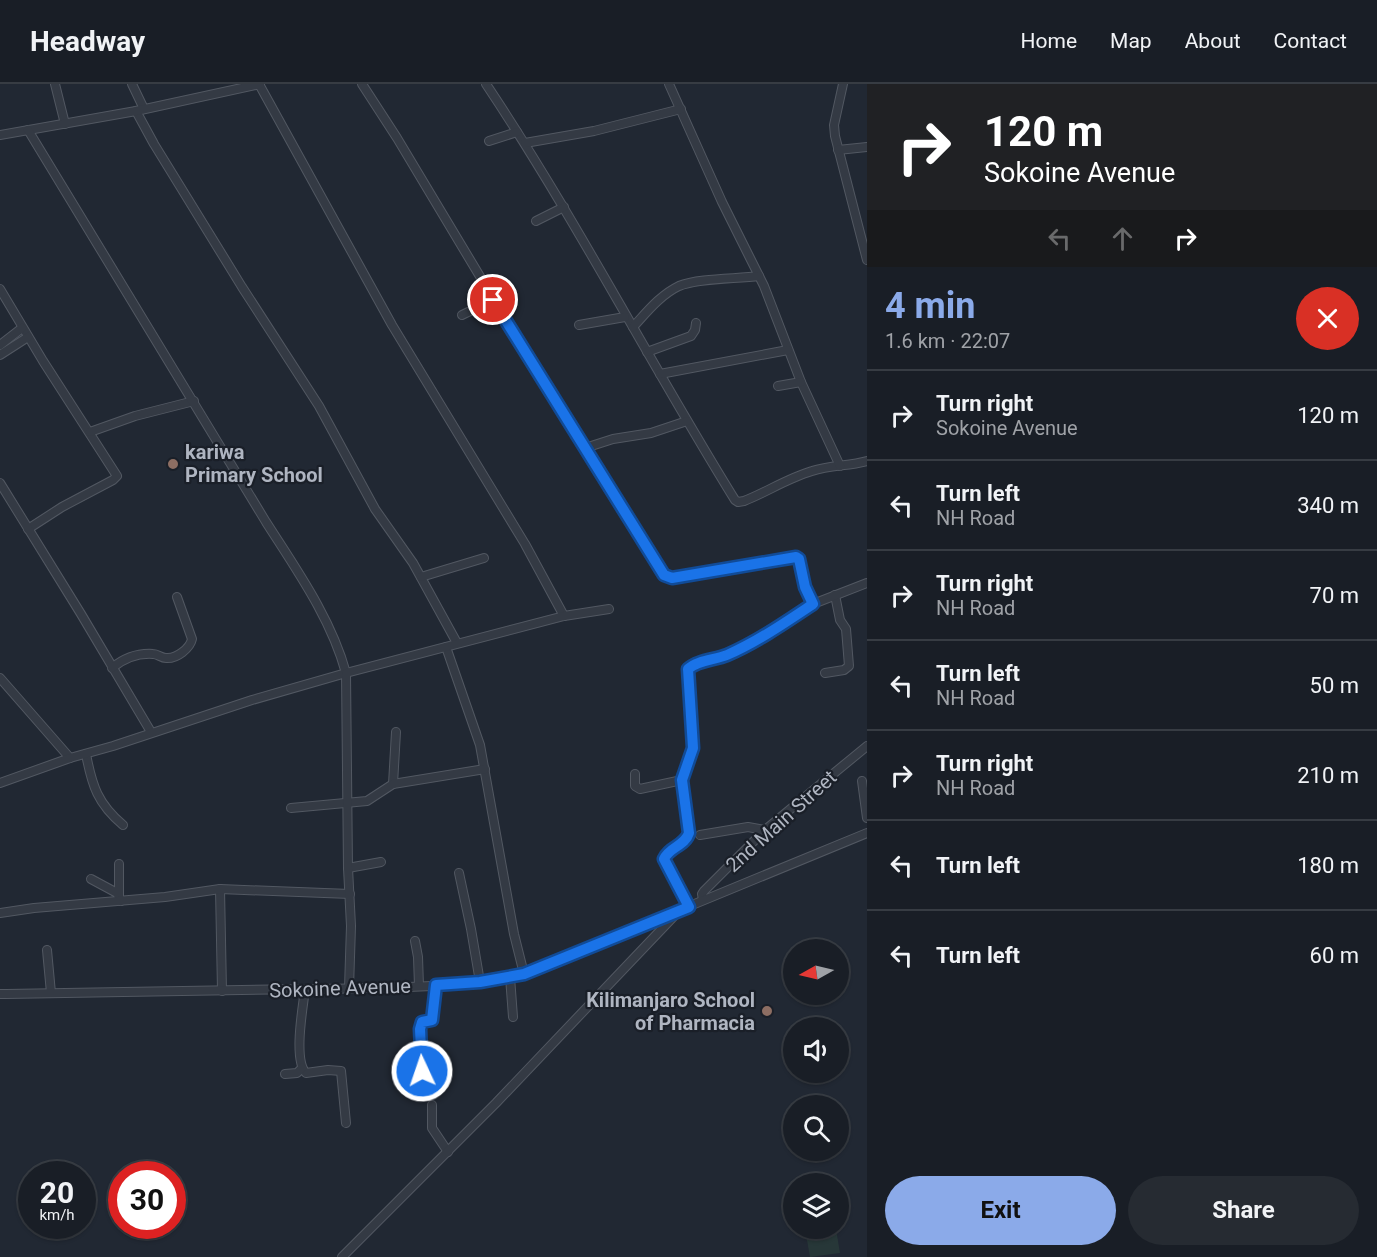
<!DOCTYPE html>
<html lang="en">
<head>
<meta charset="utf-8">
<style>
	:root { --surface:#191e26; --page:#262b32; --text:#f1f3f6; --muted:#9fa2a7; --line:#373c43; --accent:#8baae9 }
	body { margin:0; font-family:Roboto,sans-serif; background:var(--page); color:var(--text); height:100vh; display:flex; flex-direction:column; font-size:22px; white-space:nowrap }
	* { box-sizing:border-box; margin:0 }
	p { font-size:20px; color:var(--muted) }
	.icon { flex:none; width:33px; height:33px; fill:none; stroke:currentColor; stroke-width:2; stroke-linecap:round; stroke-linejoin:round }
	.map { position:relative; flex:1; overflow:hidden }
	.drawer { display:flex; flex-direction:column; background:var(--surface); width:510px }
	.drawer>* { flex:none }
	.hud { background:#202124; color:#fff; overflow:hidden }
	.needle { width:39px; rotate:262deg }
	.tools { position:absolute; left:783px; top:855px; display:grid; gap:12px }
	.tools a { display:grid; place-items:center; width:66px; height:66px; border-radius:50%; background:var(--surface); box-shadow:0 2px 4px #0004,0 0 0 2px var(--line); font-size:30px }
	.speed { position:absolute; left:18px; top:1077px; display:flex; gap:12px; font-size:30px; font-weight:700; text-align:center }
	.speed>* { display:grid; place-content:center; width:78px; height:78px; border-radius:50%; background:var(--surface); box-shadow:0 2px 4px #0004,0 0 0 2px var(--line); line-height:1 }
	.speed small { font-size:15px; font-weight:400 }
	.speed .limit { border:9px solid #d22; background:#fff; color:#111 }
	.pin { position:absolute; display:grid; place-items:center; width:51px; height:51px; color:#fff; margin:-26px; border:3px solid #fff; border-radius:50%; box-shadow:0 2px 6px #0007 }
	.me { position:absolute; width:66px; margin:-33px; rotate:357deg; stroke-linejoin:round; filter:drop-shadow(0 0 4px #0008) }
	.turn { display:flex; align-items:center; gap:21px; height:126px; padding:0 18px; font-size:27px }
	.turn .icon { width:78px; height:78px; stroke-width:2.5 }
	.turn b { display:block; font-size:42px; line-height:51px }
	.lanes { display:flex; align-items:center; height:57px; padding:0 18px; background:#0003; justify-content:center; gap:30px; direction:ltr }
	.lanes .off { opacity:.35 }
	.round { display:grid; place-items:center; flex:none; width:63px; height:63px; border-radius:32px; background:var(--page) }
	.overview { display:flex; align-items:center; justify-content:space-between; height:102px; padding:0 18px }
	h1 { font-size:36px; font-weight:700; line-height:45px; color:var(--accent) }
	.action { display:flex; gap:12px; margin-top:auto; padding:12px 18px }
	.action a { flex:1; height:69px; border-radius:36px; background:var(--accent); color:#111; font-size:24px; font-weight:700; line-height:69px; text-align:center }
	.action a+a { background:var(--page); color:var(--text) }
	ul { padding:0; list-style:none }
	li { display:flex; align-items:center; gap:18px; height:90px; padding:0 18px; border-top:2px solid var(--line) }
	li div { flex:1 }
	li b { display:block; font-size:22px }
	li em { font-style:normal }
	header { display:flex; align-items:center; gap:36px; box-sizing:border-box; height:84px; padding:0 30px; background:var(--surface); border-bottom:2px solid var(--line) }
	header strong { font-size:28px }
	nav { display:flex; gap:33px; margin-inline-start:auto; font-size:21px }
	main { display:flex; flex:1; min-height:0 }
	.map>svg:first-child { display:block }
	.green { fill:#273738 }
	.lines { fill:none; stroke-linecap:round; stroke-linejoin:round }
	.minor-casing { stroke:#525862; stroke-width:10 }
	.minor { stroke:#343a44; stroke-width:8 }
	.route-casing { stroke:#114b97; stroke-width:15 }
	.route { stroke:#1a73e8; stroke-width:10 }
	.education-dot { fill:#8d6e63; stroke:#1a1f28; stroke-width:2 }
	.labels { text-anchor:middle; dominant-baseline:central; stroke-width:4.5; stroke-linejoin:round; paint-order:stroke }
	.poi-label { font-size:20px; font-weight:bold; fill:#afb5c1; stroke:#1a1f28; text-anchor:start }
	.street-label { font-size:20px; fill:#afb5c1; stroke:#1a1f28 }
</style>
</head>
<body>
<header>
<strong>Headway</strong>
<nav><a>Home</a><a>Map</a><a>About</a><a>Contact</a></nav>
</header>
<main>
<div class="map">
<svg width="867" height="1173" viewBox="0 0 867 1173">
	<rect width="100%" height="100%" fill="#212833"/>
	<!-- green -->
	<path class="green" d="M 805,1145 L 836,1145 L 840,1169 L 810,1173 Z"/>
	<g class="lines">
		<defs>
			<g id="minor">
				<path d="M 55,0 L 65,40"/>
				<path d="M 132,0 L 144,25"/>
				<path d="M 259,0 L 392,241 L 525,460 L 564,532"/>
				<path d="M 362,0 L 397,54 L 554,316 L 664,491 L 672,494 L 796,473 L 799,475 L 805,503 L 813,520"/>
				<path d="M 486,0 C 576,135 650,279 735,416 L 738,418 L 744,417 C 767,408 788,394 812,387 C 830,381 849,382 867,377"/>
				<path d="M 669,0 L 722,118 L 764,202 L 801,298 L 840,382"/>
				<path d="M 843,0 L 834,41 L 835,52 L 867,176"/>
				<path d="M 136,27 L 154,60 L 242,203 L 319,322 L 375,425 L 413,479 L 457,559"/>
				<path d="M 0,51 L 136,27 L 260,0"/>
				<path d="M 489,57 L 517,48"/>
				<path d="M 525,59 L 594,47 L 681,25"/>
				<path d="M 838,66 L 867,63"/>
				<path d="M 536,137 L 564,123"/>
				<path d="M 0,205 L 43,277 L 117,392 L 113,396 L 62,423 L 28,445"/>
				<path d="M 462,231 L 493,216"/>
				<path d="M 579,241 L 625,233"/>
				<path d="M 633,243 C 646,229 660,211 679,202 C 699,194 737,195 759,192"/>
				<path d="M 0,261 L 22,244"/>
				<path d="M 647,268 L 691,252 L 695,246 L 696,239"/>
				<path d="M 0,271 L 28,253"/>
				<path d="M 660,290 L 788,266"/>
				<path d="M 778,302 L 801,298"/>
				<path d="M 90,348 L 135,332 L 194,317"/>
				<path d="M 585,364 L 613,355 L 651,349 L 687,337"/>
				<path d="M 0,399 L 81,530 L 151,648"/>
				<path d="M 421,493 L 484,474"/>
				<path d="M 446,563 L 480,661 L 514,850 L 524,890"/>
				<path d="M 112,584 C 123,575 138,569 153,570 C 158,570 161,574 166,574 C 177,575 190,564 192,555 L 177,513"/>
				<path d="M 825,589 L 844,586 L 849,582 L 846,545 L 840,536 L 835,511"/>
				<path d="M 0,594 L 70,674"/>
				<path d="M 86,670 C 92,702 98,720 123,741"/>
				<path d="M 635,690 L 635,702 L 640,705 L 682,696"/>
				<path d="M 862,697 L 867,734"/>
				<path d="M 0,699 L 70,674 L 113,662 L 252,616 L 346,589 C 331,534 296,485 266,438 L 28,46"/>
				<path d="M 393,700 L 396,648"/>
				<path d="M 291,724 L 367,717 L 393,700 L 485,685"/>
				<path d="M 700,751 L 748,743 L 765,746"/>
				<path d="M 348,784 L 381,778"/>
				<path d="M 459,789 L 471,845 L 480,898"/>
				<path d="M 91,795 L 117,809 L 121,817"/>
				<path d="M 220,805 L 222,907"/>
				<path d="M 119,813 L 119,780"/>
				<path d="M 703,816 L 702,810 L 704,807 L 765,746 L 867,662"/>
				<path d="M 689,823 L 664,775 C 669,763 685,762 689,749 L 682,696 L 693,664 L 688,585 L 694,581 L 727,571 L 757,555 L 813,520 L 867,499"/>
				<path d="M 0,829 L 34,824 L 165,813 L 220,805 L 350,810"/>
				<path d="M 415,857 L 418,873 L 419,902"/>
				<path d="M 47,866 L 51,909"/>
				<path d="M 510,893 L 513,933"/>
				<path d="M 349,904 L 351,842 L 348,784 L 346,589 L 564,532 L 609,525"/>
				<path d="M 305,905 C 303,923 293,976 306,989 L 328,986 L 341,987 L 346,1039"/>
				<path d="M 0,910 C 102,909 204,906 305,905 C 385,903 474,908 549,880 L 867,749"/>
				<path d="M 285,990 L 297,989 L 302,984"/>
				<path d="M 427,999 C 421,986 417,952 422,938 L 432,936 L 436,901"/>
				<path d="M 432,1021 L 432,1044 L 448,1068"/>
				<path d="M 342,1173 L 496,1019 L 676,830"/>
			</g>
		</defs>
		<!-- minor casing -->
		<use href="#minor" class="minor-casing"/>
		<!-- minor -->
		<use href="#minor" class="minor"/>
	</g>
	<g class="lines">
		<defs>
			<path id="route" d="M 422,987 L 420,945 L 422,938 L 432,936 L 436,901 L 480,898 L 524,890 L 689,823 L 664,775 C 669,763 685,762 689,749 L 682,696 L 693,664 L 688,585 C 698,576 715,576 727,571 C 757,558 786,538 813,520 L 805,503 L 799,475 L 796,473 L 672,494 L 664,491 L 493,216"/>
		</defs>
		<!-- route casing -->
		<use href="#route" class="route-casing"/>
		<!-- route -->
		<use href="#route" class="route"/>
	</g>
	<!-- markers -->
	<g class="education-dot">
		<circle cx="173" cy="380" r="6"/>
		<circle cx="767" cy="927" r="6"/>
	</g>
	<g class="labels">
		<!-- poi labels -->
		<g class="poi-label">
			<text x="185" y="368">kariwa<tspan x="185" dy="23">Primary School</tspan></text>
			<text x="755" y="916" text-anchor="end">Kilimanjaro School<tspan x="755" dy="23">of Pharmacia</tspan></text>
		</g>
		<!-- street labels -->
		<g class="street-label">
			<text transform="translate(781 737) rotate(-42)">2nd Main Street</text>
			<text transform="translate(340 904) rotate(-2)">Sokoine Avenue</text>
		</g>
	</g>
</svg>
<div class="tools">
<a><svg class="needle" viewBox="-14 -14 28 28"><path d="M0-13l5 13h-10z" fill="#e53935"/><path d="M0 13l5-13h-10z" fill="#9fa2a7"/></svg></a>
<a><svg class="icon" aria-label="sound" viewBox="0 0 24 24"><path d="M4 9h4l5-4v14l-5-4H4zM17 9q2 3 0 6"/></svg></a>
<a><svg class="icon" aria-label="search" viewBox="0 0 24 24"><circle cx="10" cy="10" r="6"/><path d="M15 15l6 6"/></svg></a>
<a><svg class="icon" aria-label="layers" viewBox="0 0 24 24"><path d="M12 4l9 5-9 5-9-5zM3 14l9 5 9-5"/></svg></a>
</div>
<div class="speed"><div>20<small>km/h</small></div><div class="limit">30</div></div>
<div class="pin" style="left:493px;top:216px;background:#d93025"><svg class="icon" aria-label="arrive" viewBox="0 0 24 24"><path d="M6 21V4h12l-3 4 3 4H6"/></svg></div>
<svg class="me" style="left:422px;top:987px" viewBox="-20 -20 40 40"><circle r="17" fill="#1a73e8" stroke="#fff" stroke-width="3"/><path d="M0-11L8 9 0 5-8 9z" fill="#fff"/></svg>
</div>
<section class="drawer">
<div class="hud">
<div class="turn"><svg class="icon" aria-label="right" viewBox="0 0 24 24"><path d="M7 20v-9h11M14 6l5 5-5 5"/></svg><div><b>120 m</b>Sokoine Avenue</div></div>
<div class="lanes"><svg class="icon off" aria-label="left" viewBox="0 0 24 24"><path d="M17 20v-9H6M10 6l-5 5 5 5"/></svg><svg class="icon off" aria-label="ahead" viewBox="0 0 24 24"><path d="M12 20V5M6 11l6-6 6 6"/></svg><svg class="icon" aria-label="right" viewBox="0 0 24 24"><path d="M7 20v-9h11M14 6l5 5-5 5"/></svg></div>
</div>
<div class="overview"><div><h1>4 min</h1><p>1.6 km · 22:07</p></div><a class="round" style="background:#d93025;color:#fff"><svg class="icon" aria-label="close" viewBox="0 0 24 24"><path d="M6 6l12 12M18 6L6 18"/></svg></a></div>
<ul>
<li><svg class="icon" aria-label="right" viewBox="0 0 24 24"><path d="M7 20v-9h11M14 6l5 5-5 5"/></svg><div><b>Turn right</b><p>Sokoine Avenue</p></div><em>120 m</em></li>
<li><svg class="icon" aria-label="left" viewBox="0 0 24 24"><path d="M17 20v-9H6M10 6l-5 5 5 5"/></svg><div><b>Turn left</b><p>NH Road</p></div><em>340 m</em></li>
<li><svg class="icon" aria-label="right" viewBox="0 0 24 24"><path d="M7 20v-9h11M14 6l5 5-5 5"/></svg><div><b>Turn right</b><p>NH Road</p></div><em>70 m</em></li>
<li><svg class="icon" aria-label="left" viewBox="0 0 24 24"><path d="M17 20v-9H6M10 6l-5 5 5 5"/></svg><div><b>Turn left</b><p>NH Road</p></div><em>50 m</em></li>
<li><svg class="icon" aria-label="right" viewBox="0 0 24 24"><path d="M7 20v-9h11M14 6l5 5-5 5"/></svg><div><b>Turn right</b><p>NH Road</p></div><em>210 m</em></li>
<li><svg class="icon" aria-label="left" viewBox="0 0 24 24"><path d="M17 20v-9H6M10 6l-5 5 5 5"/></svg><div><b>Turn left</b></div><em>180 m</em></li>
<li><svg class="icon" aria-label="left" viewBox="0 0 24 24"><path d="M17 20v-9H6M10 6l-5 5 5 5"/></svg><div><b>Turn left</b></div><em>60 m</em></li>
</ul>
<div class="action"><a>Exit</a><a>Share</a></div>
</section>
</main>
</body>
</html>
